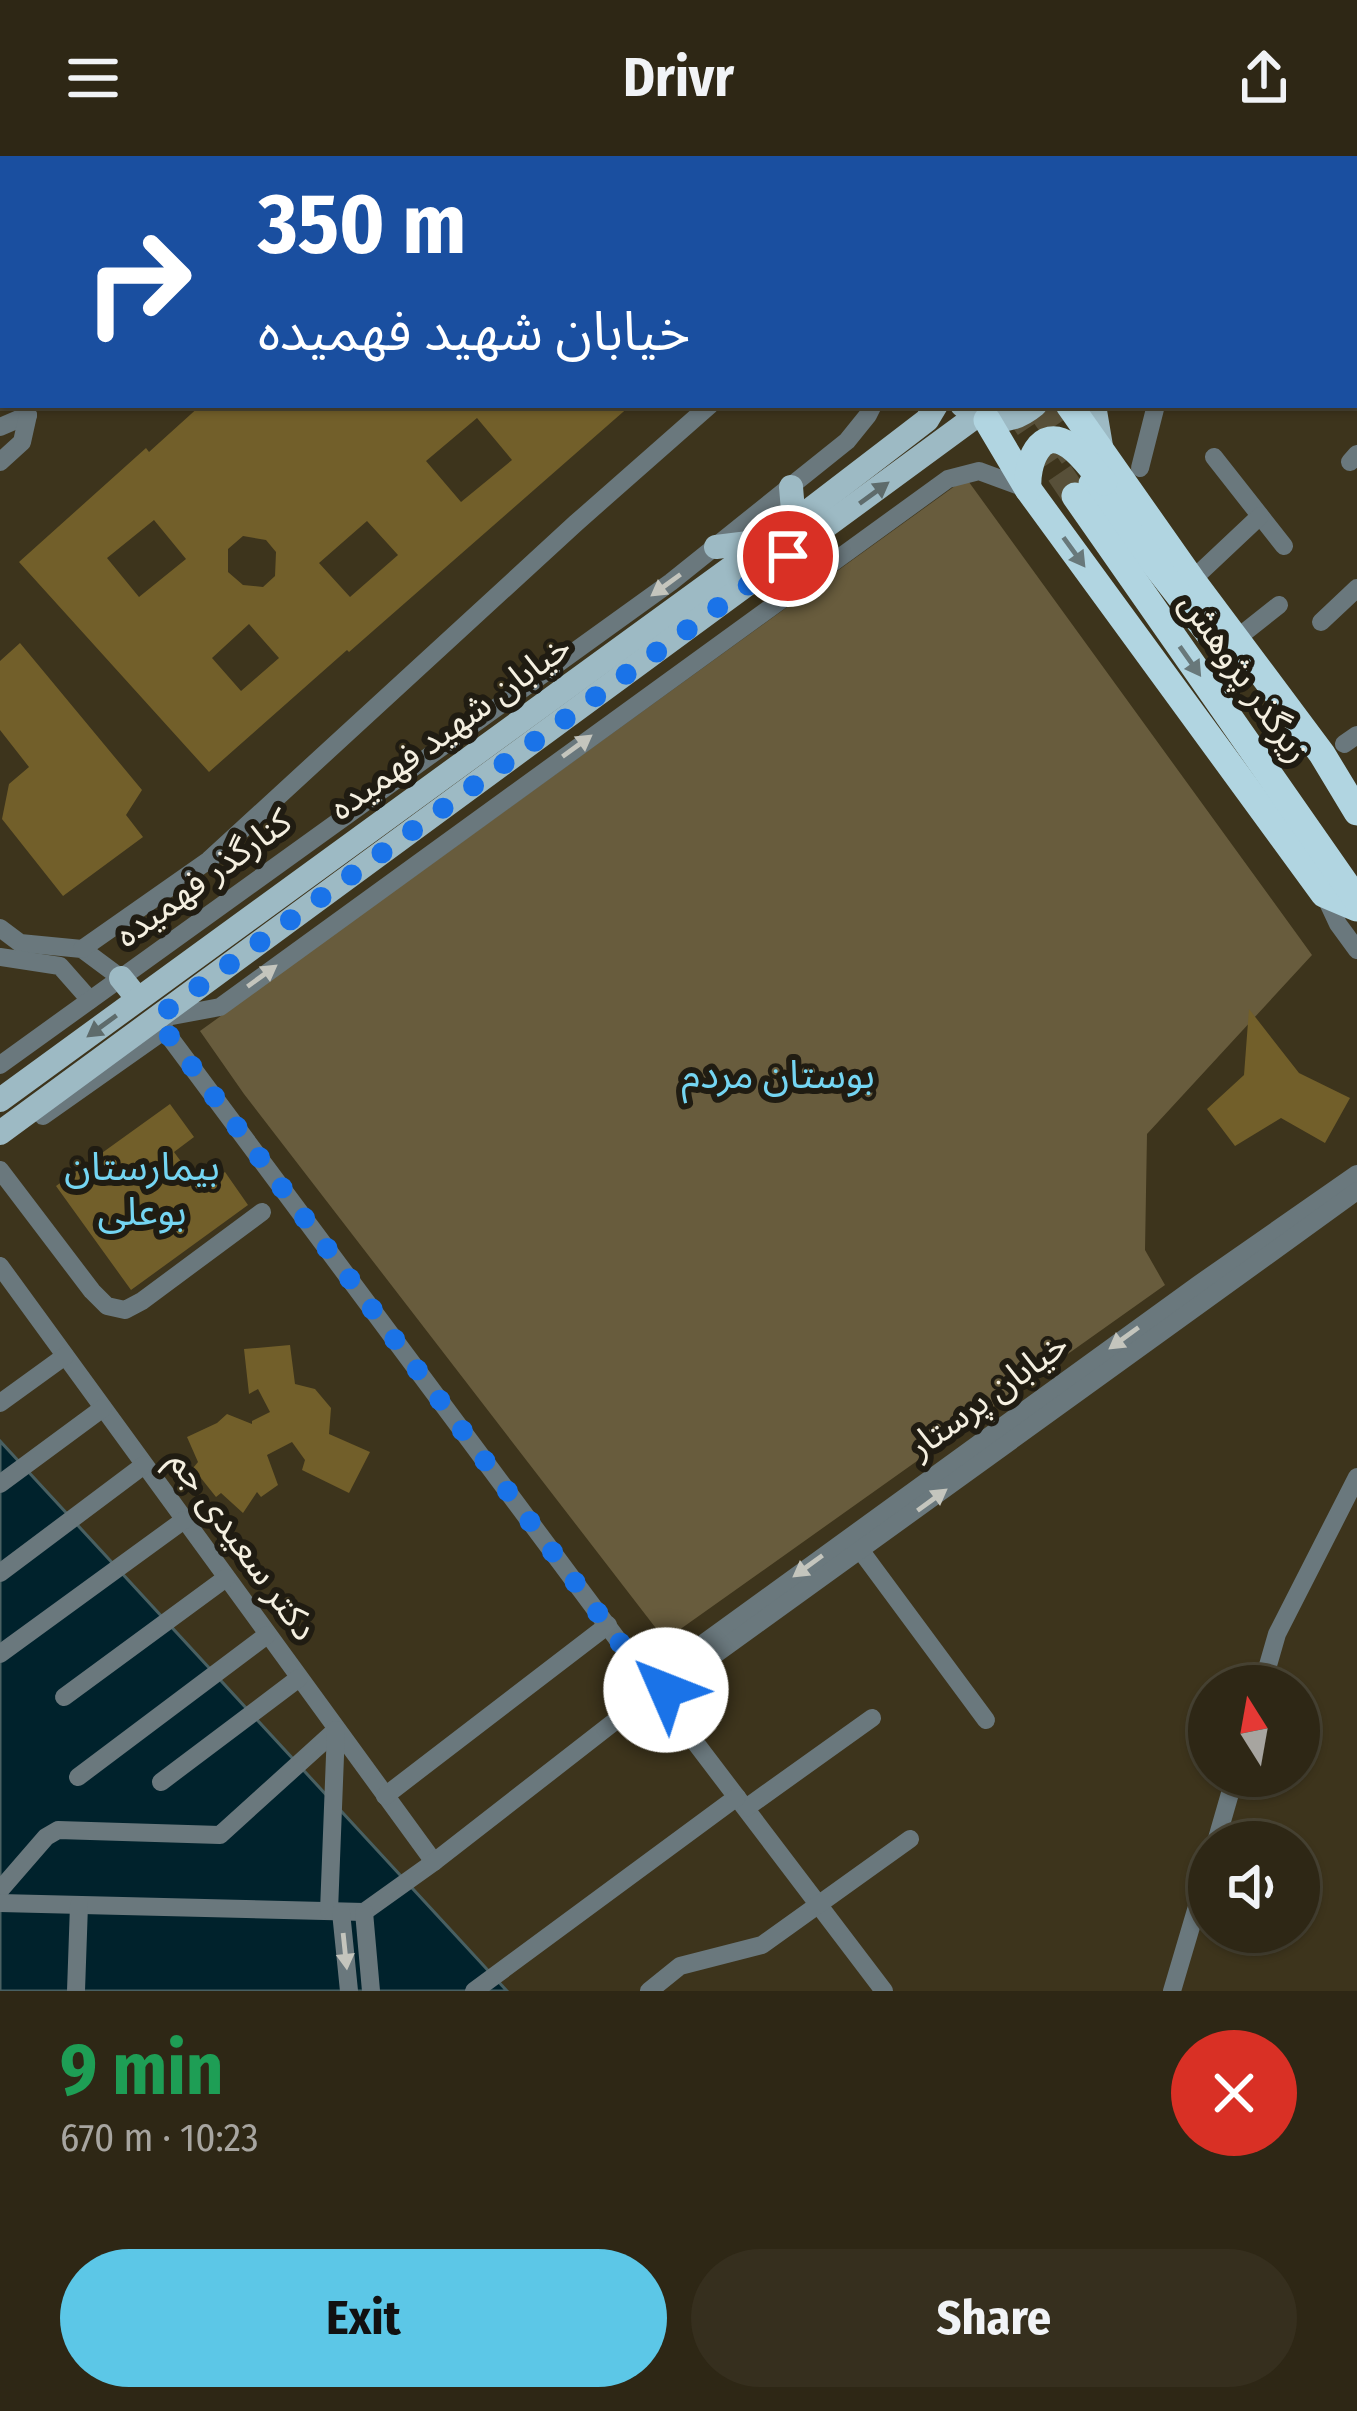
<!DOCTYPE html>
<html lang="en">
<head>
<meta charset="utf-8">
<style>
	:root { --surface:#2e2715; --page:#362f1e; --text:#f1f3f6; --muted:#a7a5a0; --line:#494434; --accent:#5cc7e7 }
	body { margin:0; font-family:"Fira Sans Condensed","Noto Sans Arabic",sans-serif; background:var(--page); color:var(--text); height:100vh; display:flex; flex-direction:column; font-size:45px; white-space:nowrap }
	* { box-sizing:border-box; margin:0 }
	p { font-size:39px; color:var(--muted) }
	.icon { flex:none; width:66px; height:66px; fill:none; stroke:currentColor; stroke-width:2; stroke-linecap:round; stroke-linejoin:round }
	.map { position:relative; height:1835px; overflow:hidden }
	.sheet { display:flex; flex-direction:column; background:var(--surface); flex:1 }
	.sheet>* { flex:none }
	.top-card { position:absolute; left:0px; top:0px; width:1359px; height:252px; box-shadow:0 3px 9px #0004,0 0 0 3px var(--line); background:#1a4fa0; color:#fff; overflow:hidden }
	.needle { width:78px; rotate:349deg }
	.buttons { position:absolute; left:1188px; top:1509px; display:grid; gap:24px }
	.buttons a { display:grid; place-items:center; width:132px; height:132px; border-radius:50%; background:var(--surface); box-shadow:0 3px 9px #0004,0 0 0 3px var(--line); font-size:60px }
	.pin { position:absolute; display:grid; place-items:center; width:102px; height:102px; color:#fff; margin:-51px; border:6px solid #fff; border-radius:50%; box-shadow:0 3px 12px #0007 }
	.me { position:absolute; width:132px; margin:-66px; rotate:314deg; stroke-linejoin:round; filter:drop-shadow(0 0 9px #0008) }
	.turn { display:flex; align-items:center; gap:42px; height:252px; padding:0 60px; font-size:54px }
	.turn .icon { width:156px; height:156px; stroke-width:2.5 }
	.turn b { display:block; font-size:84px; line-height:102px }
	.round { display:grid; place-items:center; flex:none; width:126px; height:126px; border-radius:63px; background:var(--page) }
	.summary { display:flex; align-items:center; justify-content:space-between; height:204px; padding:0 60px }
	h1 { font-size:72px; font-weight:700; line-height:90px; color:#1e9e55 }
	.primary-button { display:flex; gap:24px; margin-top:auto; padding:24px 60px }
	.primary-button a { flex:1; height:138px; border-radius:72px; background:var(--accent); color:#111; font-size:48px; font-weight:700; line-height:138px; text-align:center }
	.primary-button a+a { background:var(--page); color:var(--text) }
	header { display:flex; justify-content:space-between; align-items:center; height:156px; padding:0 60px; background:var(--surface); font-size:54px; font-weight:700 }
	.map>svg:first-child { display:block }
	.green { fill:#685c3d }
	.water { fill:#00222c; stroke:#496062; stroke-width:3 }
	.building { fill:#725f2a; fill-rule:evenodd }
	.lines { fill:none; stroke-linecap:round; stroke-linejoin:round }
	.highway-tunnel { stroke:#585039; stroke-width:27; stroke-dasharray:27 14; stroke-linecap:butt }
	.minor { stroke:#6a787d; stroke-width:18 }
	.major { stroke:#9dbac4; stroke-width:24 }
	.highway { stroke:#b1d5e1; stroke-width:27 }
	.oneway { fill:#5e6b6b }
	.oneway2 { fill:#68787a }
	.oneway3 { fill:#c4c5bd }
	.route { stroke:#1a73e8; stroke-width:21; stroke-dasharray:0 37.8 }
	.labels { text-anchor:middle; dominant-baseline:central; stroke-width:12; stroke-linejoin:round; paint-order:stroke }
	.street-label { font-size:36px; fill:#f4efe0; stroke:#201c12 }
	.neighbourhood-label { font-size:39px; fill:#74d5f2; stroke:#201c12 }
</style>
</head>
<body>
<header><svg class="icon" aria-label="menu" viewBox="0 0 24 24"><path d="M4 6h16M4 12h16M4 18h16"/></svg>Drivr<svg class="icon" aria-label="share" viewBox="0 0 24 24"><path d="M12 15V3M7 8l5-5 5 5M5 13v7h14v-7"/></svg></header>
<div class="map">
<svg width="1357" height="1835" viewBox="0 0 1357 1835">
	<rect width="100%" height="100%" fill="#3d341c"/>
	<!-- green -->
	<path class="green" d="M 966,322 L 1312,799 L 1147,978 L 1145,1094 L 1165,1129 L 665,1484 L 244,938 L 200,875 Z"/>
	<!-- water -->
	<path class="water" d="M 0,1285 L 507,1835 L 0,1835 Z"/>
	<!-- building -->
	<g class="building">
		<path d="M 201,249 L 631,249 L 349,496 L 347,494 L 209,616 L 19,406 L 146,292 L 149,296 ZM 477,262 L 512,304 L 461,346 L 426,305 ZM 154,364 L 186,403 L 139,441 L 107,402 ZM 367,365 L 398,399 L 350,441 L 319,407 ZM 243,380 L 266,384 L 276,396 L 275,420 L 263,431 L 243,429 L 228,416 L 228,393 ZM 249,468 L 279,502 L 241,535 L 212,502 Z"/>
		<path d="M 20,487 L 142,634 L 126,659 L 143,681 L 63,740 L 2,663 L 9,628 L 29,611 L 0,574 L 0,505 Z"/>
		<path d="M 1249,853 L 1299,917 L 1350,942 L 1325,987 L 1281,962 L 1235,990 L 1207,953 L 1244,919 Z"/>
		<path d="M 170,948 L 194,981 L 174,996 L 201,1033 L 225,1016 L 248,1049 L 131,1134 L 56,1030 Z"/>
		<path d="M 290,1189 L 295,1228 L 315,1233 L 331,1252 L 329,1278 L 370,1296 L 349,1337 L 302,1314 L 305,1304 L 292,1286 L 267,1299 L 278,1329 L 261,1341 L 257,1336 L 243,1357 L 221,1337 L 216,1341 L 193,1312 L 198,1306 L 187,1281 L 217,1267 L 227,1258 L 252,1268 L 252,1265 L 270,1256 L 258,1233 L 249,1238 L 244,1193 Z"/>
	</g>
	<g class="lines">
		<!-- highway-tunnel -->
		<g class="highway-tunnel">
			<path d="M 1014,249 L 1075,340"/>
			<path d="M 1038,249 L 1073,300"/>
		</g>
		<!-- minor -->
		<g class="minor">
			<path d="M 281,0 L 284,3"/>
			<path d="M 565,0 L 567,3"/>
			<path d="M 619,0 L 621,3"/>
			<path d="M 715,0 L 718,3"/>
			<path d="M 1181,0 L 1183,3"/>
			<path d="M 415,3 L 418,0"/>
			<path d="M 691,3 L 694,0"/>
			<path d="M 1097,3 L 1101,0"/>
			<path d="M 0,226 L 3,230"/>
			<path d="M 1356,230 L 1357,231"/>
			<path d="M 0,271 L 28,259"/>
			<path d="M 1214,301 L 1284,390"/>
			<path d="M 0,306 L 22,286 L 28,259"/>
			<path d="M 1350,306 L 1357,298"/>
			<path d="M 1140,312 L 1156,249"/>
			<path d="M 1192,424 L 1260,360"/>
			<path d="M 1321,466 L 1357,432"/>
			<path d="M 1236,483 L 1279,449"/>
			<path d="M 1344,588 L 1357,579"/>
			<path d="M 1324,738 L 1338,768 L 1357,794"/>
			<path d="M 0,772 L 20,787 L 82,793 L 121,822"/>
			<path d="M 82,793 L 209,704 L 576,367 L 710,249"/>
			<path d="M 0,801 L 60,810 L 90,844"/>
			<path d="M 0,909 L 671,426 L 847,285 L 868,259 L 873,249"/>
			<path d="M 43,960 L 165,874"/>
			<path d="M 0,1014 L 92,1135 L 107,1150 L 125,1154 L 142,1145 L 262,1056"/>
			<path d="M 0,1110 L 434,1706"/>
			<path d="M 0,1247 L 65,1200"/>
			<path d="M 0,1328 L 103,1252"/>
			<path d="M 861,1395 L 986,1564"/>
			<path d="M 0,1417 L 144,1309"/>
			<path d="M 0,1498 L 184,1364"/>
			<path d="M 661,1518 L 1199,1128 L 1357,1018"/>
			<path d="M 644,1519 L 156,863 L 220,851 L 948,323 L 979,315 L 1028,333"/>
			<path d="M 1262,1530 L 1277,1478 L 1357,1321"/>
			<path d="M 666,1534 L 1357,1035"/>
			<path d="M 660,1540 L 884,1835"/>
			<path d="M 64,1541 L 226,1422"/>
			<path d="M 78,1621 L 267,1479"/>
			<path d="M 161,1626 L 299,1522"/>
			<path d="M 385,1640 L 608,1469"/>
			<path d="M 746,1652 L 872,1562"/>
			<path d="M 1216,1686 L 1235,1620"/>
			<path d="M 0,1734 L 46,1681 L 58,1674 L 220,1679 L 336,1574"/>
			<path d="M 0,1747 L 364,1756"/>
			<path d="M 329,1755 L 336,1574"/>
			<path d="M 341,1756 L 349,1835"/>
			<path d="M 364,1756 L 434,1706 L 646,1541"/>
			<path d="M 364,1756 L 371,1835"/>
			<path d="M 76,1835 L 79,1749"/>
			<path d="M 474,1835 L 737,1641"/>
			<path d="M 649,1835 L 680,1810 L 762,1789 L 910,1683"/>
			<path d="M 1172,1835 L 1209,1710"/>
		</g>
		<!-- major -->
		<g class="major">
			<path d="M 1288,3 L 1292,0"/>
			<path d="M 1323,3 L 1327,0"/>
			<path d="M 962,249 C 985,269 1011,269 1035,249"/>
			<path d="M 1094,249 L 1102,296"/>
			<path d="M 791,331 L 794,366"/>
			<path d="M 716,391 L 765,385"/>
			<path d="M 121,822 L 138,843"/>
			<path d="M 0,944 L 794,366 L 927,264 L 936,249"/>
			<path d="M 0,977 L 976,260"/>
		</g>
		<!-- highway -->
		<g class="highway">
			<path d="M 845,0 L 846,3"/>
			<path d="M 878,0 L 879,3"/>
			<path d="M 902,0 L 904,3"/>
			<path d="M 933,0 L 934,3"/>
			<path d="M 1069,249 L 1192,424 L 1322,598 L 1357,656"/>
			<path d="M 987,264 L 1028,333 L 1324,738 L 1357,752"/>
			<path d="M 1092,328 L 1210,479"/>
			<path d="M 1028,333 C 1026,309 1039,268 1070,290 C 1083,299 1093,315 1104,326"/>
			<path d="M 1075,340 L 1357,744"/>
		</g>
	</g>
	<!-- one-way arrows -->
	<defs><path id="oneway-solid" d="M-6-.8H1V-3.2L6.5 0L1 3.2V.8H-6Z" transform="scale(3)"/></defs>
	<g class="oneway">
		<use href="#oneway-solid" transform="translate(874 337) rotate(-36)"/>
		<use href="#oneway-solid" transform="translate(102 870) rotate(144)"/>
	</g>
	<g class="oneway2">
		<use href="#oneway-solid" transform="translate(1074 396) rotate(54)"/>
		<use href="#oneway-solid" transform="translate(1190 505) rotate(55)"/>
	</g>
	<g class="oneway3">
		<use href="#oneway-solid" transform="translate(666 429) rotate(144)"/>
		<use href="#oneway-solid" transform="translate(577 590) rotate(-36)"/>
		<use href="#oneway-solid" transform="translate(262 820) rotate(-36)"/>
		<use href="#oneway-solid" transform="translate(1124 1182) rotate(144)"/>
		<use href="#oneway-solid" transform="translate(932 1344) rotate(-36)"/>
		<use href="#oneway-solid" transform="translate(808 1410) rotate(144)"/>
		<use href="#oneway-solid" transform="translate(345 1795) rotate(84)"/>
	</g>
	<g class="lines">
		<!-- route -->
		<path class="route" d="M 666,1534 L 667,1528 L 661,1518 L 650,1516 L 644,1519 L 156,862 L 788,400"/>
	</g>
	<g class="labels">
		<!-- street labels -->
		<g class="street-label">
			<text transform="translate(1245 521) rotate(55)">زیرگذر پژوهش</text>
			<text transform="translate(450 571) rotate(-36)">خیابان شهید فهمیده</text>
			<text transform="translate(203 722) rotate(-36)">کنارگذر فهمیده</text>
			<text transform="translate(988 1239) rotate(-36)">خیابان پرستار</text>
			<text transform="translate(243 1389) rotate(54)">دکتر سعیدی جم</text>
		</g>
		<!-- neighbourhood labels -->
		<g class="neighbourhood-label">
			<text x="778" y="919">بوستان مردم</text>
			<text x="142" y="1011">بیمارستان<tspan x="142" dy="45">بوعلی</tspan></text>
		</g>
	</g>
</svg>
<div class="buttons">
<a><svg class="needle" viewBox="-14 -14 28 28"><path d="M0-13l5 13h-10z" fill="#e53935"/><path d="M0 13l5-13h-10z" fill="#a7a5a0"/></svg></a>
<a><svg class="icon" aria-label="sound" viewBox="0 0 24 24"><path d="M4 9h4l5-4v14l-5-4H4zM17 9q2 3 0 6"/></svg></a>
</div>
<div class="pin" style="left:788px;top:400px;background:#d93025"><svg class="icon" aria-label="arrive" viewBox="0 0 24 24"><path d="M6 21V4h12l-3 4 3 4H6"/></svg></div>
<svg class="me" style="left:666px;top:1534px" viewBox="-20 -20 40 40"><circle r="19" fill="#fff"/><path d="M0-13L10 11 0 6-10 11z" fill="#1a73e8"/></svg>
<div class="top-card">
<div class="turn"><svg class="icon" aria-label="right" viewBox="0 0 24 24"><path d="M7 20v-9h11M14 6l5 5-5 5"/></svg><div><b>350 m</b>خیابان شهید فهمیده</div></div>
</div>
</div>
<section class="sheet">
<div class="summary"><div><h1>9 min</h1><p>670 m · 10:23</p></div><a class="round" style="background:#d93025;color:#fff"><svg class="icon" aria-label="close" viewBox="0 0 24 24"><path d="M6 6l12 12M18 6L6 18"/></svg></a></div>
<div class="primary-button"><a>Exit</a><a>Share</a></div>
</section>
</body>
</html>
